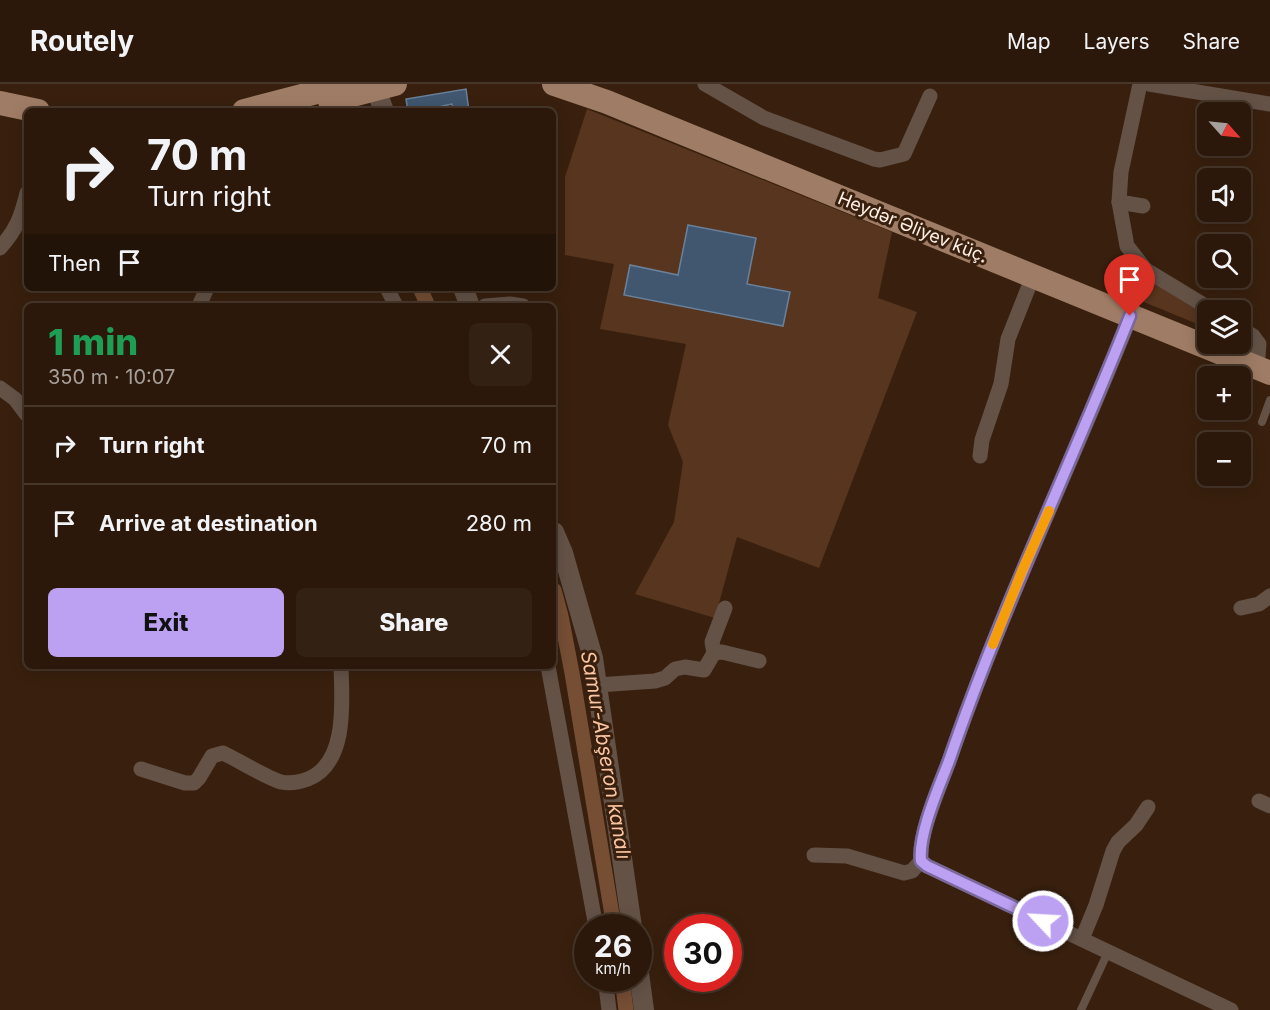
<!DOCTYPE html>
<html lang="en">
<head>
<meta charset="utf-8">
<style>
	:root { --surface:#2b180a; --page:#332113; --text:#f1f3f6; --muted:#a6a09c; --line:#47372b; --accent:#bca0f2 }
	body { margin:0; font-family:Inter,sans-serif; background:var(--page); color:var(--text); height:100vh; display:flex; flex-direction:column; font-size:22px; white-space:nowrap }
	* { box-sizing:border-box; margin:0 }
	p { font-size:20px; color:var(--muted) }
	.icon { flex:none; width:33px; height:33px; fill:none; stroke:currentColor; stroke-width:2; stroke-linecap:round; stroke-linejoin:round }
	.map { position:relative; flex:1; overflow:hidden }
	.panel { position:absolute; left:24px; top:219px; width:532px; height:366px; display:flex; flex-direction:column; background:var(--surface); border-radius:9px; box-shadow:0 3px 15px #0003,0 0 0 2px var(--line) }
	.panel>* { flex:none }
	.banner { position:absolute; left:24px; top:24px; width:532px; height:183px; border-radius:9px; box-shadow:0 3px 15px #0003,0 0 0 2px var(--line); background:#2b180a; color:var(--text); overflow:hidden }
	.needle { width:39px; rotate:117deg }
	.tools { position:absolute; left:1197px; top:18px; display:grid; gap:12px }
	.tools a { display:grid; place-items:center; width:54px; height:54px; border-radius:9px; background:var(--surface); box-shadow:0 3px 15px #0003,0 0 0 2px var(--line); font-size:30px }
	.speed { position:absolute; left:574px; top:830px; display:flex; gap:12px; font-size:30px; font-weight:700; text-align:center }
	.speed>* { display:grid; place-content:center; width:78px; height:78px; border-radius:50%; background:var(--surface); box-shadow:0 3px 15px #0003,0 0 0 2px var(--line); line-height:1 }
	.speed small { font-size:15px; font-weight:400 }
	.speed .limit { border:9px solid #d22; background:#fff; color:#111 }
	.pin { position:absolute; display:grid; place-items:center; width:51px; height:51px; color:#fff; margin:-62px -26px; border-radius:50% 50% 50% 0; rotate:-45deg; box-shadow:0 0 6px #0007 }
	.pin .icon { rotate:45deg }
	.me { position:absolute; width:66px; margin:-33px; rotate:295deg; stroke-linejoin:round; filter:drop-shadow(0 0 4px #0008) }
	.turn { display:flex; align-items:center; gap:21px; height:126px; padding:0 24px; font-size:27px }
	.turn .icon { width:78px; height:78px; stroke-width:2.5 }
	.turn b { display:block; font-size:42px; line-height:51px }
	.then { display:flex; align-items:center; height:57px; padding:0 24px; background:#0003; gap:12px; font-size:22px }
	.round { display:grid; place-items:center; flex:none; width:63px; height:63px; border-radius:9px; background:var(--page) }
	.summary { display:flex; align-items:center; justify-content:space-between; height:102px; padding:0 24px }
	h1 { font-size:36px; font-weight:800; line-height:45px; color:#1e9e55 }
	.button { display:flex; gap:12px; margin-top:auto; padding:12px 24px }
	.button a { flex:1; height:69px; border-radius:9px; background:var(--accent); color:#111; font-size:24px; font-weight:800; line-height:69px; text-align:center }
	.button a+a { background:var(--page); color:var(--text) }
	ul { padding:0; list-style:none }
	li { display:flex; align-items:center; gap:18px; height:78px; padding:0 24px; border-top:2px solid var(--line) }
	li div { flex:1 }
	li b { display:block; font-size:22px }
	li em { font-style:normal }
	header { display:flex; align-items:center; gap:36px; box-sizing:border-box; height:84px; padding:0 30px; background:var(--surface); border-bottom:2px solid var(--line) }
	header strong { font-size:28px }
	nav { display:flex; gap:33px; margin-inline-start:auto; font-size:21px }
	.map>svg:first-child { display:block }
	.green { fill:#57351e }
	.lines { fill:none; stroke-linecap:round; stroke-linejoin:round }
	.canal { stroke:#754e34; stroke-width:15 }
	.building { fill:#40576f; stroke:#69819b; stroke-width:1.5 }
	.service { stroke:#645247; stroke-width:8 }
	.minor { stroke:#645247; stroke-width:15 }
	.tertiary { stroke:#645247; stroke-width:20 }
	.primary { stroke:#9f7c65; stroke-width:24 }
	.route-casing { stroke:#7a689d; stroke-width:15 }
	.route { stroke:#bca0f2; stroke-width:10 }
	.slow { stroke:#f59e0b; stroke-width:10 }
	.labels { text-anchor:middle; dominant-baseline:central; stroke-width:6; stroke-linejoin:round; paint-order:stroke }
	.street-label { font-size:18px; fill:#fef0e7; stroke:#39200e }
	.water-label { font-size:20px; font-style:italic; fill:#fac5a2; stroke:#39200e }
</style>
</head>
<body>
<header>
<strong>Routely</strong>
<nav><a>Map</a><a>Layers</a><a>Share</a></nav>
</header>
<div class="map">
<svg width="1270" height="926" viewBox="0 0 1270 926">
	<rect width="100%" height="100%" fill="#39200e"/>
	<!-- green -->
	<g class="green">
		<path d="M 587,25 L 892,148 L 878,214 L 917,228 L 819,484 L 737,453 L 715,534 L 635,510 L 674,438 L 683,378 L 668,341 L 686,260 L 600,245 L 614,180 L 565,171 L 565,93 Z"/>
		<path d="M 1147,194 L 1207,230 L 1207,244 L 1139,216 Z"/>
	</g>
	<g class="lines">
		<!-- canal -->
		<g class="canal">
			<path d="M 420,204 L 428,222"/>
			<path d="M 554,506 L 561,532 L 572,589 L 614,843"/>
			<path d="M 622,894 L 626,926"/>
		</g>
	</g>
	<!-- building -->
	<g class="building">
		<path d="M 466,5 L 469,27 L 453,27 L 452,20 L 421,27 L 408,27 L 406,15 Z"/>
		<path d="M 688,141 L 756,154 L 747,200 L 790,208 L 783,242 L 624,211 L 630,181 L 678,191 Z"/>
	</g>
	<g class="lines">
		<!-- service -->
		<g class="service">
			<path d="M 1262,338 L 1270,316"/>
			<path d="M 1081,926 L 1108,868"/>
		</g>
		<!-- minor -->
		<g class="minor">
			<path d="M 705,0 L 764,34 L 874,75 L 880,76 L 904,70 L 930,12"/>
			<path d="M 1140,0 L 1121,88 L 1119,118 L 1127,162 L 1146,186 L 1212,226"/>
			<path d="M 1149,0 L 1270,20"/>
			<path d="M 1119,118 L 1143,122"/>
			<path d="M 0,164 C 17,145 21,133 27,109"/>
			<path d="M 387,204 L 396,222"/>
			<path d="M 199,222 L 207,204"/>
			<path d="M 485,222 L 510,220 L 523,222"/>
			<path d="M 1133,226 C 1073,378 1002,523 949,677 C 940,703 918,750 921,777 L 927,782 L 1231,926"/>
			<path d="M 1240,244 L 1253,252 L 1259,260 L 1258,272 L 1254,283"/>
			<path d="M 0,304 L 15,315 L 27,331"/>
			<path d="M 980,372 L 982,356 L 1001,300 L 1008,255 L 1033,192"/>
			<path d="M 1241,524 L 1259,520 L 1270,512"/>
			<path d="M 714,569 L 712,558 L 725,524"/>
			<path d="M 548,582 L 596,843"/>
			<path d="M 598,601 L 655,597 L 665,594 L 675,585 L 685,583 L 704,586 L 714,569 L 722,568 L 759,577"/>
			<path d="M 141,685 L 185,699 L 194,699 L 199,694 L 212,672 L 223,669 C 238,676 267,694 281,698 C 291,700 300,698 308,695 C 348,679 342,617 341,582"/>
			<path d="M 1259,717 L 1270,722"/>
			<path d="M 814,771 L 847,772 L 904,789 L 912,787 L 921,777"/>
			<path d="M 1082,855 L 1096,821 L 1113,767 L 1118,758 L 1136,741 L 1148,723"/>
			<path d="M 605,894 L 609,926"/>
		</g>
		<!-- tertiary -->
		<g class="tertiary">
			<path d="M 374,0 L 384,27"/>
			<path d="M 463,204 L 470,222"/>
			<path d="M 554,448 L 563,469 L 593,574 L 632,843"/>
			<path d="M 639,889 L 644,926"/>
		</g>
		<!-- primary -->
		<g class="primary">
			<path d="M 554,0 L 607,18 L 1270,289"/>
			<path d="M 330,17 L 395,0"/>
			<path d="M 0,19 L 38,27"/>
			<path d="M 244,27 L 348,0"/>
		</g>
	</g>
	<g class="lines">
		<defs>
			<path id="route" d="M 1043,837 L 927,782 L 921,777 C 918,750 939,703 949,677 C 1001,525 1071,381 1130,232"/>
		</defs>
		<!-- route casing -->
		<use href="#route" class="route-casing"/>
		<!-- route -->
		<use href="#route" class="route"/>
		<!-- slow -->
		<path class="slow" d="M 993,560 L 1022,487 L 1049,427"/>
	</g>
	<g class="labels">
		<!-- street labels -->
		<g class="street-label">
			<text transform="translate(913 143) rotate(22)">Heydər Əliyev küç.</text>
		</g>
		<!-- water labels -->
		<g class="water-label">
			<text transform="translate(606 671) rotate(80)">Samur-Abşeron kanalı</text>
		</g>
	</g>
</svg>
<div class="tools">
<a><svg class="needle" viewBox="-14 -14 28 28"><path d="M0-13l5 13h-10z" fill="#e53935"/><path d="M0 13l5-13h-10z" fill="#a6a09c"/></svg></a>
<a><svg class="icon" aria-label="sound" viewBox="0 0 24 24"><path d="M4 9h4l5-4v14l-5-4H4zM17 9q2 3 0 6"/></svg></a>
<a><svg class="icon" aria-label="search" viewBox="0 0 24 24"><circle cx="10" cy="10" r="6"/><path d="M15 15l6 6"/></svg></a>
<a><svg class="icon" aria-label="layers" viewBox="0 0 24 24"><path d="M12 4l9 5-9 5-9-5zM3 14l9 5 9-5"/></svg></a>
<a>+</a>
<a>−</a>
</div>
<div class="speed"><div>26<small>km/h</small></div><div class="limit">30</div></div>
<div class="pin" style="left:1130px;top:232px;background:#d93025"><svg class="icon" aria-label="arrive" viewBox="0 0 24 24"><path d="M6 21V4h12l-3 4 3 4H6"/></svg></div>
<svg class="me" style="left:1043px;top:837px" viewBox="-20 -20 40 40"><circle r="17" fill="#bca0f2" stroke="#fff" stroke-width="3"/><path d="M0-11L8 9 0 5-8 9z" fill="#fff"/></svg>
<div class="banner">
<div class="turn"><svg class="icon" aria-label="right" viewBox="0 0 24 24"><path d="M7 20v-9h11M14 6l5 5-5 5"/></svg><div><b>70 m</b>Turn right</div></div>
<div class="then">Then<svg class="icon" aria-label="arrive" viewBox="0 0 24 24"><path d="M6 21V4h12l-3 4 3 4H6"/></svg></div>
</div>
<section class="panel">
<div class="summary"><div><h1>1 min</h1><p>350 m · 10:07</p></div><a class="round"><svg class="icon" aria-label="close" viewBox="0 0 24 24"><path d="M6 6l12 12M18 6L6 18"/></svg></a></div>
<ul>
<li><svg class="icon" aria-label="right" viewBox="0 0 24 24"><path d="M7 20v-9h11M14 6l5 5-5 5"/></svg><div><b>Turn right</b></div><em>70 m</em></li>
<li><svg class="icon" aria-label="arrive" viewBox="0 0 24 24"><path d="M6 21V4h12l-3 4 3 4H6"/></svg><div><b>Arrive at destination</b></div><em>280 m</em></li>
</ul>
<div class="button"><a>Exit</a><a>Share</a></div>
</section>
</div>
</body>
</html>
